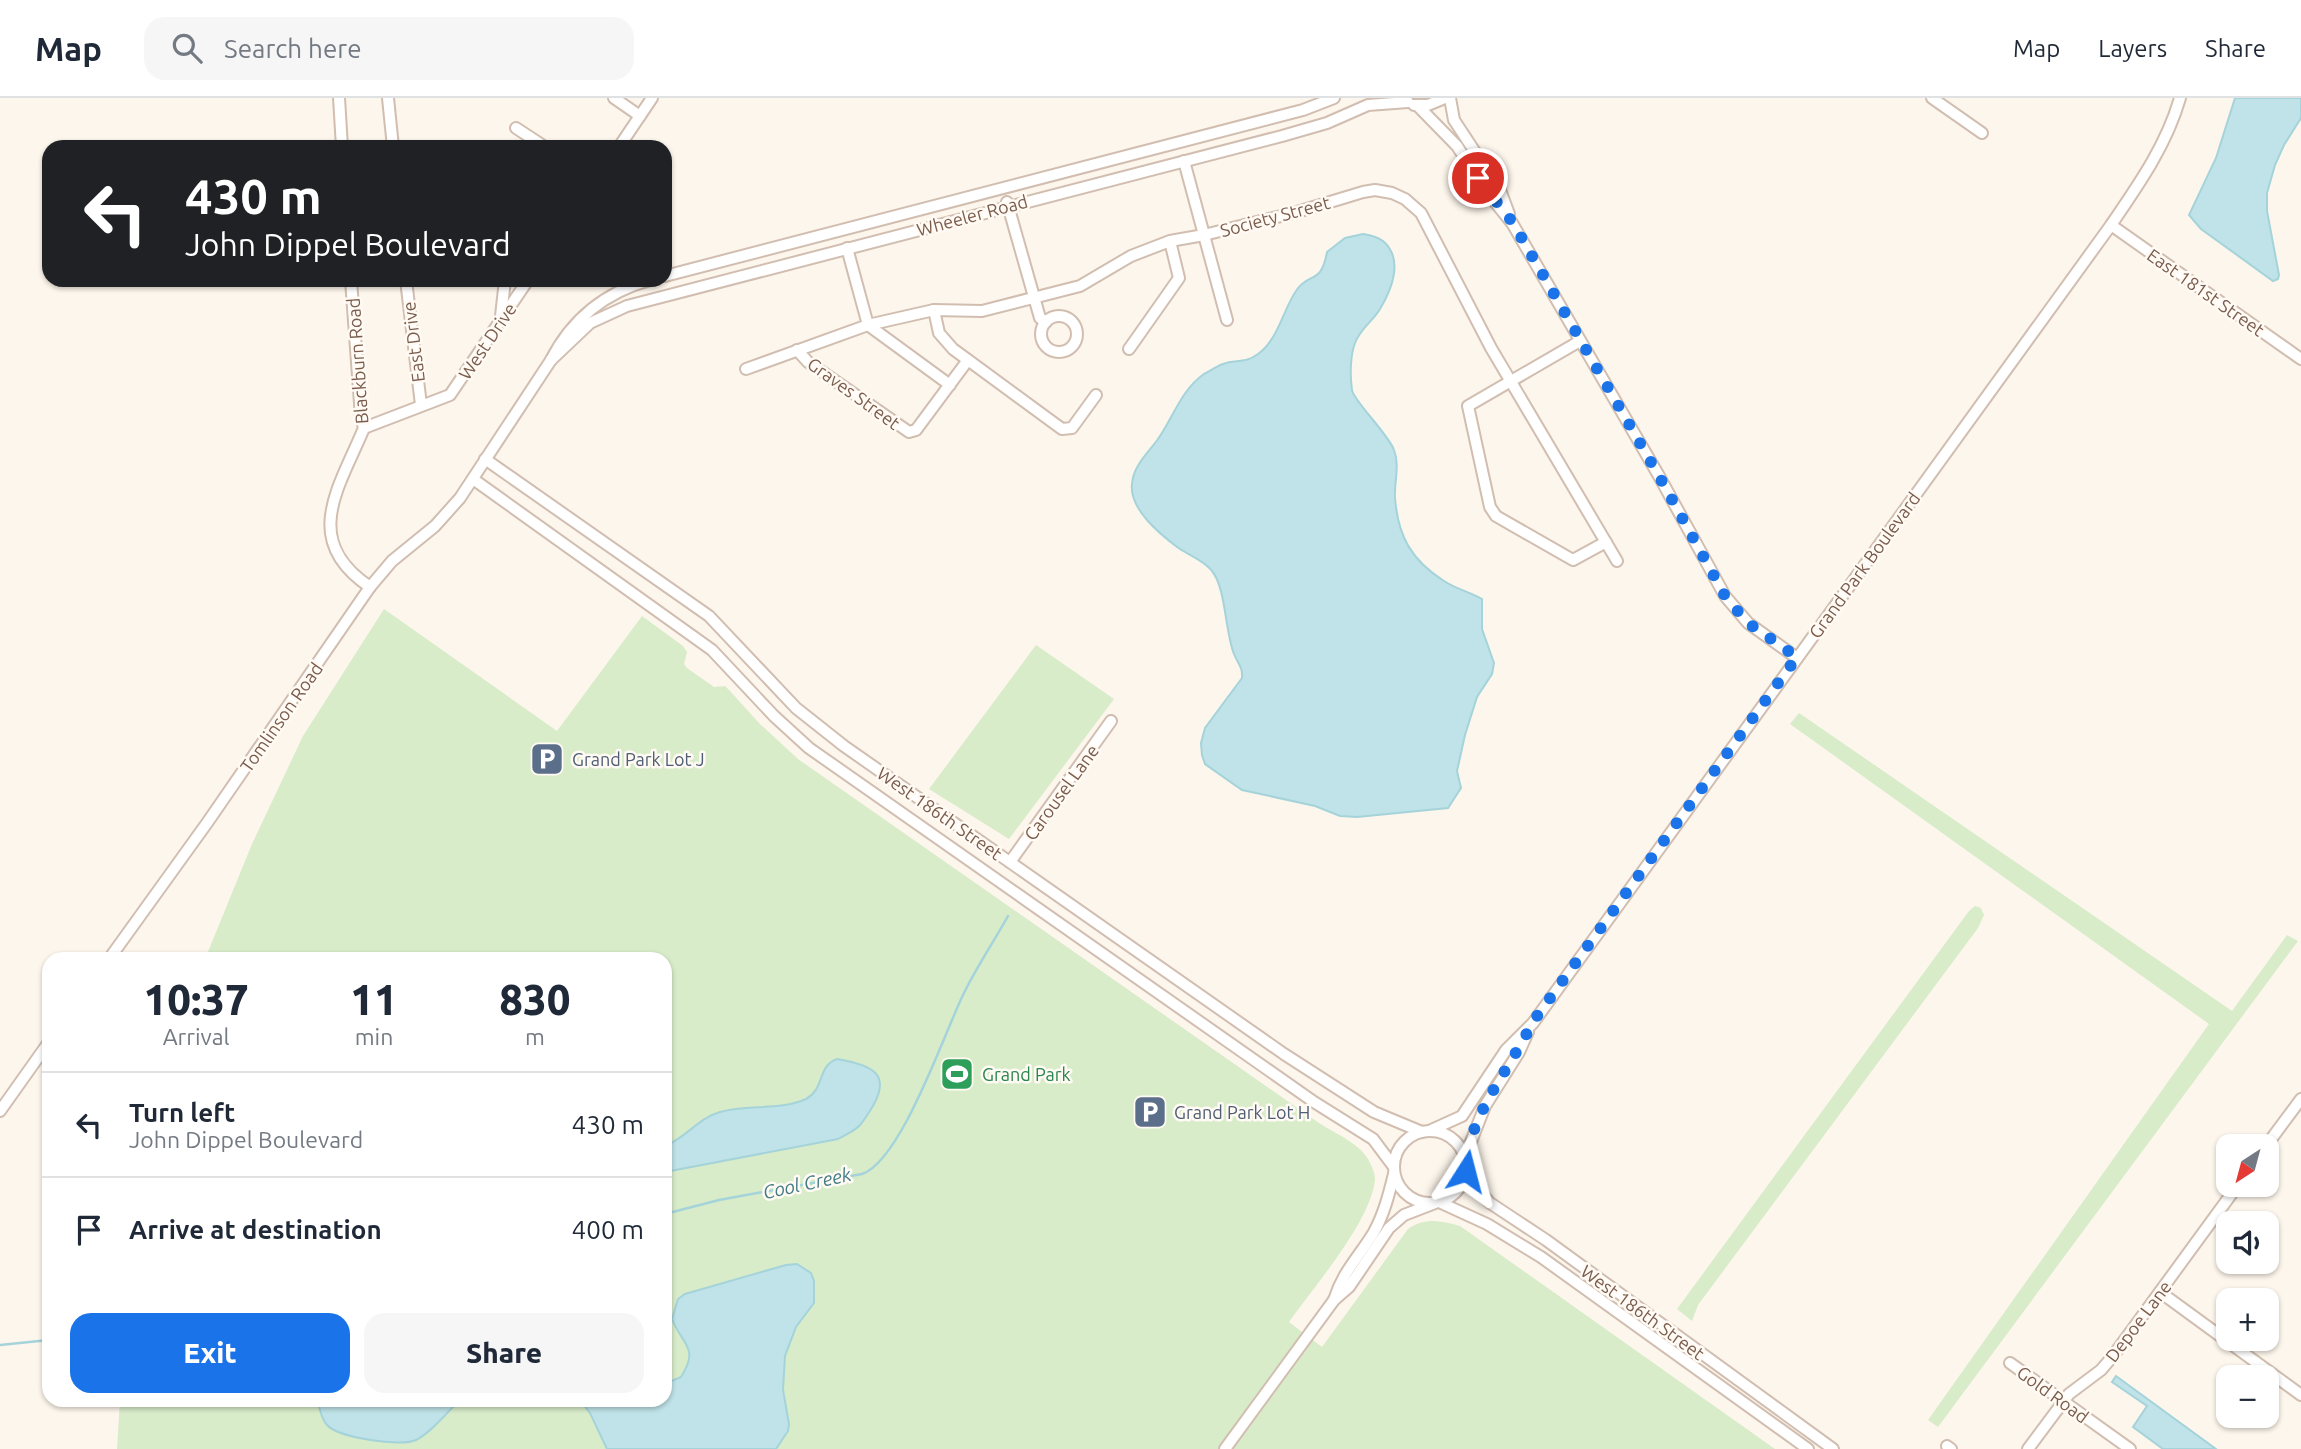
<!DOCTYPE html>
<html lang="en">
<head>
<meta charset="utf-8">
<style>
	:root { --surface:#fff; --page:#f6f6f7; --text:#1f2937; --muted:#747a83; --line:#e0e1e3; --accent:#1a73e8 }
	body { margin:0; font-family:Ubuntu,sans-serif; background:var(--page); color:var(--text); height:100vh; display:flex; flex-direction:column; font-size:26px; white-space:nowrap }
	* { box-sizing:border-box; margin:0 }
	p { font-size:23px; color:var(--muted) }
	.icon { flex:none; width:38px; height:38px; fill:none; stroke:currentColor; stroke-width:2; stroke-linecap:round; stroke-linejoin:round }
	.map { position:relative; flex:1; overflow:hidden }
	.details { position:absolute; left:42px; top:854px; width:630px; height:455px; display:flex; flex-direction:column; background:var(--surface); border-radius:21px; box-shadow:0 2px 5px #0004 }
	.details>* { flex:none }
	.top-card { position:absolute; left:42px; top:42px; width:630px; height:147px; border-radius:21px; box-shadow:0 2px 5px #0004; background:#202124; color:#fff; overflow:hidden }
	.needle { width:46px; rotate:216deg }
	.buttons { position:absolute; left:2216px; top:1036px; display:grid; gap:14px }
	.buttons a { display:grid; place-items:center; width:63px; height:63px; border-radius:14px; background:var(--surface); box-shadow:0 2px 5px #0004; font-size:35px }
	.pin { position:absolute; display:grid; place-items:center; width:60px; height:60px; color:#fff; margin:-30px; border:4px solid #fff; border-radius:50%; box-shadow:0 2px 7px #0007 }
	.me { position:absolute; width:77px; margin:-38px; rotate:9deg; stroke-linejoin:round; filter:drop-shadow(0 0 5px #0008) }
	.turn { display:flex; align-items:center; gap:24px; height:147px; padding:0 28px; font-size:32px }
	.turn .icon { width:91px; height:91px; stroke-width:2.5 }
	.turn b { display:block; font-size:49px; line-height:60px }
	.eta { display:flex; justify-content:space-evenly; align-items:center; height:119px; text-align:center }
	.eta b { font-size:42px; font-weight:800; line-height:49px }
	.button { display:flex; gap:14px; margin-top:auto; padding:14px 28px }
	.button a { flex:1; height:80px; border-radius:21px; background:var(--accent); color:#fff; font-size:28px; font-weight:800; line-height:80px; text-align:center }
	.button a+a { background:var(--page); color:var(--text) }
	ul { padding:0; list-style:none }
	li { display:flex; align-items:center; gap:21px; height:105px; padding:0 28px; border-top:2px solid var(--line) }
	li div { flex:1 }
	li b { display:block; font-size:26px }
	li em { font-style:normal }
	header { display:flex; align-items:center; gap:42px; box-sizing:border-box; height:98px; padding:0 35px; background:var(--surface); border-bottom:2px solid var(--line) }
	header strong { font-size:33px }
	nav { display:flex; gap:38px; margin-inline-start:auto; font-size:24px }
	.search { width:490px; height:63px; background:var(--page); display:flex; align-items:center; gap:18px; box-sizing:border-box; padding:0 24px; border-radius:21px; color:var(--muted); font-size:26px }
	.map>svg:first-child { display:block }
	.green { fill:#d8ecc9 }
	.water { fill:#bfe3e8; stroke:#a5d3da; stroke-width:2 }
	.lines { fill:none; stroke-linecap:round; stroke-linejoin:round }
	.stream { stroke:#a5d3da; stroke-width:2.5 }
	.minor-casing { stroke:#d1beb0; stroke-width:14 }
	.minor { stroke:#fff; stroke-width:10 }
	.route { stroke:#1a73e8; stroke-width:12; stroke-dasharray:0 21.6 }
	.labels { text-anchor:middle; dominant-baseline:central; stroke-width:5; stroke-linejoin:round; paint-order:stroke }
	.street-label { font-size:18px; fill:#7a5c4d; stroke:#fffaf3 }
	.service-label { font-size:18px; fill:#4e5e75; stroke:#fffaf3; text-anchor:start }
	.leisure-label { font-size:18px; fill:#27864d; stroke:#fffaf3; text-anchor:start }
	.water-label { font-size:19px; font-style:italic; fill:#437c86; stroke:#fffaf3 }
</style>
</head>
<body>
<header>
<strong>Map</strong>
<div class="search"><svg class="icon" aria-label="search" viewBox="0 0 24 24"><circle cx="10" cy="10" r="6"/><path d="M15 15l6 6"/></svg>Search here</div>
<nav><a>Map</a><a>Layers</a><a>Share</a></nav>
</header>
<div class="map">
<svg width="2301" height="1351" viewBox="0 0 2301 1351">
	<rect width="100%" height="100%" fill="#fdf6ec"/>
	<!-- green -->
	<g class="green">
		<path d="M 384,511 L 557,633 L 642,518 L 683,548 L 687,554 L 684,566 L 687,570 L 714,589 L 725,588 L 729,592 L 760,626 L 798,661 L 1316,1023 C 1332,1034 1358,1044 1368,1061 C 1371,1067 1375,1074 1375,1081 C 1372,1122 1313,1190 1289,1224 L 1322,1249 L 1408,1131 C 1426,1119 1441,1123 1460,1128 L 1775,1351 L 117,1351 L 120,1302 L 665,1302 L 665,861 L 205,861 L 252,746 L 303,638 Z"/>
		<path d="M 1036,547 L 1114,601 L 1009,741 L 929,691 Z"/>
		<path d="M 1799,615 L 2232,913 L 2287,837 L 2298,843 L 1938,1329 L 1928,1322 L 2209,926 L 1790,626 Z"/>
		<path d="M 1975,808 L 1981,810 L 1984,817 L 1978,830 L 1698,1207 L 1692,1223 L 1677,1211 L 1969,813 Z"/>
	</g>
	<!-- water -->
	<g class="water">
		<path d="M 2235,0 L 2301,0 L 2301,20 L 2284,47 L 2275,67 L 2267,95 L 2267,113 L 2279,177 L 2278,181 L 2273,183 L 2201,131 L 2189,117 L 2216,60 Z"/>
		<path d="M 1363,136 C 1369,137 1378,139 1383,143 C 1404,161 1392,191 1380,211 C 1373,223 1360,231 1355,245 C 1350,258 1350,278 1352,292 C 1353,302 1389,337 1394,352 C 1400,367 1394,385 1395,400 C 1398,438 1411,462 1444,483 C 1456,491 1470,494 1482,501 L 1482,531 L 1494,565 L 1492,576 L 1477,599 L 1465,637 L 1457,673 L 1461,690 L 1448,710 L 1357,719 L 1340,718 L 1315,708 L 1242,692 L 1205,666 L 1202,657 L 1201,645 L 1205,630 L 1242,580 C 1243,569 1238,566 1234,556 C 1225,534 1226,490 1212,473 C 1204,462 1188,457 1177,449 C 1160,436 1129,411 1132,386 C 1133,368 1148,355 1158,341 C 1173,320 1181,292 1204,276 C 1210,273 1217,268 1223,266 C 1235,261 1245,266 1258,256 C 1278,242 1283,212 1296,193 C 1309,173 1321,188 1327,154 L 1345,140 Z"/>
		<path d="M 837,961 C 849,963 870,967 877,977 C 887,991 869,1015 861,1026 C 855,1033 845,1037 838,1041 L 665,1074 L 665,1048 C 686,1040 698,1020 720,1014 C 747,1006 780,1013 806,1001 C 825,991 817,968 837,961 Z"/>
		<path d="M 797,1166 L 811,1175 L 814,1183 L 814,1205 L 796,1229 L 785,1258 L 783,1292 L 789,1326 L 788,1333 L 776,1351 L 607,1351 L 590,1315 L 580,1302 L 665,1302 L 665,1286 L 681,1279 C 700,1249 682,1247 672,1221 L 678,1201 L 685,1196 L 786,1167 Z"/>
		<path d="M 2116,1278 L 2216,1351 L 2163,1351 L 2133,1329 L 2147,1308 L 2112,1284 Z"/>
		<path d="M 317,1302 L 460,1302 C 447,1314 432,1334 416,1342 C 402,1349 338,1340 327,1327 C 321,1321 320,1310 317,1302 Z"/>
	</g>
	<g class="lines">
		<!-- stream -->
		<g class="stream">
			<path d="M 665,1116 L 719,1102 L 862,1076 C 901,1063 944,936 963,897 C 976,870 993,845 1008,818"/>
			<path d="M 0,1247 L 49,1242"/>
		</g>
		<defs>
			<g id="minor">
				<path d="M 339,0 L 342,49"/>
				<path d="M 388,0 L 393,49"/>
				<path d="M 614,0 L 640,18"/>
				<path d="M 1450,0 L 1454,22 L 1500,92 L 1509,116"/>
				<path d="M 1932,0 L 1982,35"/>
				<path d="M 1414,7 L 1428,7 L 1445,0"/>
				<path d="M 1417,7 L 1457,48 L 1486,93 L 1512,125 L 1659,378 L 1725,498 L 1748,525 L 1797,560"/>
				<path d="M 516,30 L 545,49"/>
				<path d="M 619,49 L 652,0"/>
				<path d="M 1184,63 L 1227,222"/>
				<path d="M 1007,104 L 1040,220 L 1046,224"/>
				<path d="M 2111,127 L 2301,261"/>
				<path d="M 847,150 L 868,227 L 950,287"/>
				<path d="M 665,178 L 1303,12 L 1334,0"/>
				<path d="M 351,182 L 361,319 L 364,330 C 339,390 300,442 370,489"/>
				<path d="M 406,182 L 421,307"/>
				<path d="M 934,212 L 939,235 L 953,251 L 1062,331 L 1072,330 L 1096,297"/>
				<path d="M 501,218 L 505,182"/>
				<circle cx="1059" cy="236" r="18"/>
				<path d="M 1580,243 L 1468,308 L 1490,409 L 1496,418 L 1573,462 L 1606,444"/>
				<path d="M 1129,251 L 1179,180 L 1170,143"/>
				<path d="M 797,252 L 808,264 L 909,334 L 916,332 L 968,262"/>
				<path d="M 551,262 L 590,225 L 627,208 L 1282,38 L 1327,25 L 1368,7 L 1408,4"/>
				<path d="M 746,271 L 868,227 L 934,212 L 982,213 L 1080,188 L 1131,158 L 1170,143 L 1204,137 L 1297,114 L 1363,94 L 1375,92 L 1392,95 L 1405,101 L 1421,115 L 1491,250 L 1617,463"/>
				<path d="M 364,330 L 450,297 L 528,182"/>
				<path d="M 485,361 L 709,518 L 796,610 L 844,648 L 1284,956 L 1374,1014 L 1422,1034"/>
				<path d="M 473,381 L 712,552 L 774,618 L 809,650 L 1314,1004 L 1373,1041 L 1394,1069"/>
				<path d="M 1010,764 L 1111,623"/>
				<path d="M 109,861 L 207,725 L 370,489 L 392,463 L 435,428 L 460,400 L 551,262 C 572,221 606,194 650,182"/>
				<path d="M 0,1013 L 49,944"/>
				<circle cx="1430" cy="1069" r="36"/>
				<path d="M 1429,1033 L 1462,1018 L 1506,952 L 1533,925 L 2111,127 C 2139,86 2166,48 2180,0"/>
				<path d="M 2266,1048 L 2301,1001"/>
				<path d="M 1465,1059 L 1485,1008 L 1519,954 L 1528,934"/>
				<path d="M 1466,1066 L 1479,1093 L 1490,1105 L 1546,1142 L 1833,1351"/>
				<path d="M 1439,1104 L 1487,1126 L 1541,1159 L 1808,1351"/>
				<path d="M 2160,1194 L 2301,1297"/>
				<path d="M 1334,1202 C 1343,1173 1359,1159 1374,1134 C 1384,1116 1389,1096 1394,1076"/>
				<path d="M 2010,1265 L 2130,1351"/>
				<path d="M 1947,1348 L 1951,1351"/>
				<path d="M 1225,1351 L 1334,1202 L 1349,1189 L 1389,1130 L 1404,1117 L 1435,1105"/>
				<path d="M 2028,1351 L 2069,1296 L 2101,1272 L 2113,1258 L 2238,1087"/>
			</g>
		</defs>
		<!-- minor casing -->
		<use href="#minor" class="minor-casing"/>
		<!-- minor -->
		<use href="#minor" class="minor"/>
	</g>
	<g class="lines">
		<!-- route -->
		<path class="route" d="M 1466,1073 C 1466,1020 1510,972 1532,925 L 1797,559 L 1748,525 L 1725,498 L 1659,378 L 1513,125 L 1478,80"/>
	</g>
	<!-- icons -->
	<defs>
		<symbol id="parking-square" viewBox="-11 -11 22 22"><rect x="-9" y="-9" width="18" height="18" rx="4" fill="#5c6f8a" stroke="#fffaf3"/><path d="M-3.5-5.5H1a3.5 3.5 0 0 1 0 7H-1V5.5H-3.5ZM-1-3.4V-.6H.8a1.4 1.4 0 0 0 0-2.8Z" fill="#fff"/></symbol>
		<symbol id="stadium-square" viewBox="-11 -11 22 22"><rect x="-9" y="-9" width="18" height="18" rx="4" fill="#2e9e5b" stroke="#fffaf3"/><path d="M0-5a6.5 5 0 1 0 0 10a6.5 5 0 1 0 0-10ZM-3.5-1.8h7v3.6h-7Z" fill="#fff"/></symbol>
	</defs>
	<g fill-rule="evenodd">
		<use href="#parking-square" x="528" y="642" width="38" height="38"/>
		<use href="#stadium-square" x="938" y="957" width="38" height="38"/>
		<use href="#parking-square" x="1131" y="995" width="38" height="38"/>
	</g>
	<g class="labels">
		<!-- street labels -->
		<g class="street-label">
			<text transform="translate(972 117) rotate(-15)">Wheeler Road</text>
			<text transform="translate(1275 118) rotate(-15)">Society Street</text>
			<text transform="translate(2206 194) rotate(35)">East 181st Street</text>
			<text transform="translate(487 243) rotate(-56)">West Drive</text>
			<text transform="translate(413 244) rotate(-97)">East Drive</text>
			<text transform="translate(357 263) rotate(-94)">Blackburn Road</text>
			<text transform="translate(854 295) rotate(36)">Graves Street</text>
			<text transform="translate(1864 467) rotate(-54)">Grand Park Boulevard</text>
			<text transform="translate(281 619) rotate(-55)">Tomlinson Road</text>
			<text transform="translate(1061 694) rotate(-54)">Carousel Lane</text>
			<text transform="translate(940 715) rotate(35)">West 186th Street</text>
			<text transform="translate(1643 1214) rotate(36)">West 186th Street</text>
			<text transform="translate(2138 1223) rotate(-53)">Depoe Lane</text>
			<text transform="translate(2053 1296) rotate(36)">Gold Road</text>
		</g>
		<!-- service labels -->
		<g class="service-label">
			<text x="572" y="661">Grand Park Lot J</text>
			<text x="1174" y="1014">Grand Park Lot H</text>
		</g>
		<!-- leisure labels -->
		<g class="leisure-label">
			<text x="982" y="976">Grand Park</text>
		</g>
		<!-- water labels -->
		<g class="water-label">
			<text transform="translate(807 1085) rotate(-12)">Cool Creek</text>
		</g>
	</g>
</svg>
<div class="buttons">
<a><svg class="needle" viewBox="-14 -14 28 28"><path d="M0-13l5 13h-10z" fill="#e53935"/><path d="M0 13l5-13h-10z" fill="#747a83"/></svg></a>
<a><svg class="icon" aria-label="sound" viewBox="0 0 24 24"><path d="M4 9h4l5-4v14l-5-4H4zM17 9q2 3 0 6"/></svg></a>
<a>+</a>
<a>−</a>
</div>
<div class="pin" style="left:1478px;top:80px;background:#d93025"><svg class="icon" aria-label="arrive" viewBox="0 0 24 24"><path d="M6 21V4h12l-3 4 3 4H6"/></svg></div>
<svg class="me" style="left:1466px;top:1073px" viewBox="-20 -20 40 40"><path d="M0-17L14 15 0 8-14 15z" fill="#1a73e8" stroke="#fff" stroke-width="4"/></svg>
<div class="top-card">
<div class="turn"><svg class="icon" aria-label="left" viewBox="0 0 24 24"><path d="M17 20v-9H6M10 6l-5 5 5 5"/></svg><div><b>430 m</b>John Dippel Boulevard</div></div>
</div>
<section class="details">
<div class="eta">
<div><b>10:37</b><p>Arrival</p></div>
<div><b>11</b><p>min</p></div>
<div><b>830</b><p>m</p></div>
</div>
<ul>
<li><svg class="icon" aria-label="left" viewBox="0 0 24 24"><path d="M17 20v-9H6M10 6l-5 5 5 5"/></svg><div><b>Turn left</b><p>John Dippel Boulevard</p></div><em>430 m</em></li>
<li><svg class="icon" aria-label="arrive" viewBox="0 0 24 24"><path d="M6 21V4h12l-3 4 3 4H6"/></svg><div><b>Arrive at destination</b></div><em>400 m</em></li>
</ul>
<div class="button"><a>Exit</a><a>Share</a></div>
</section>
</div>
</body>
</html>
